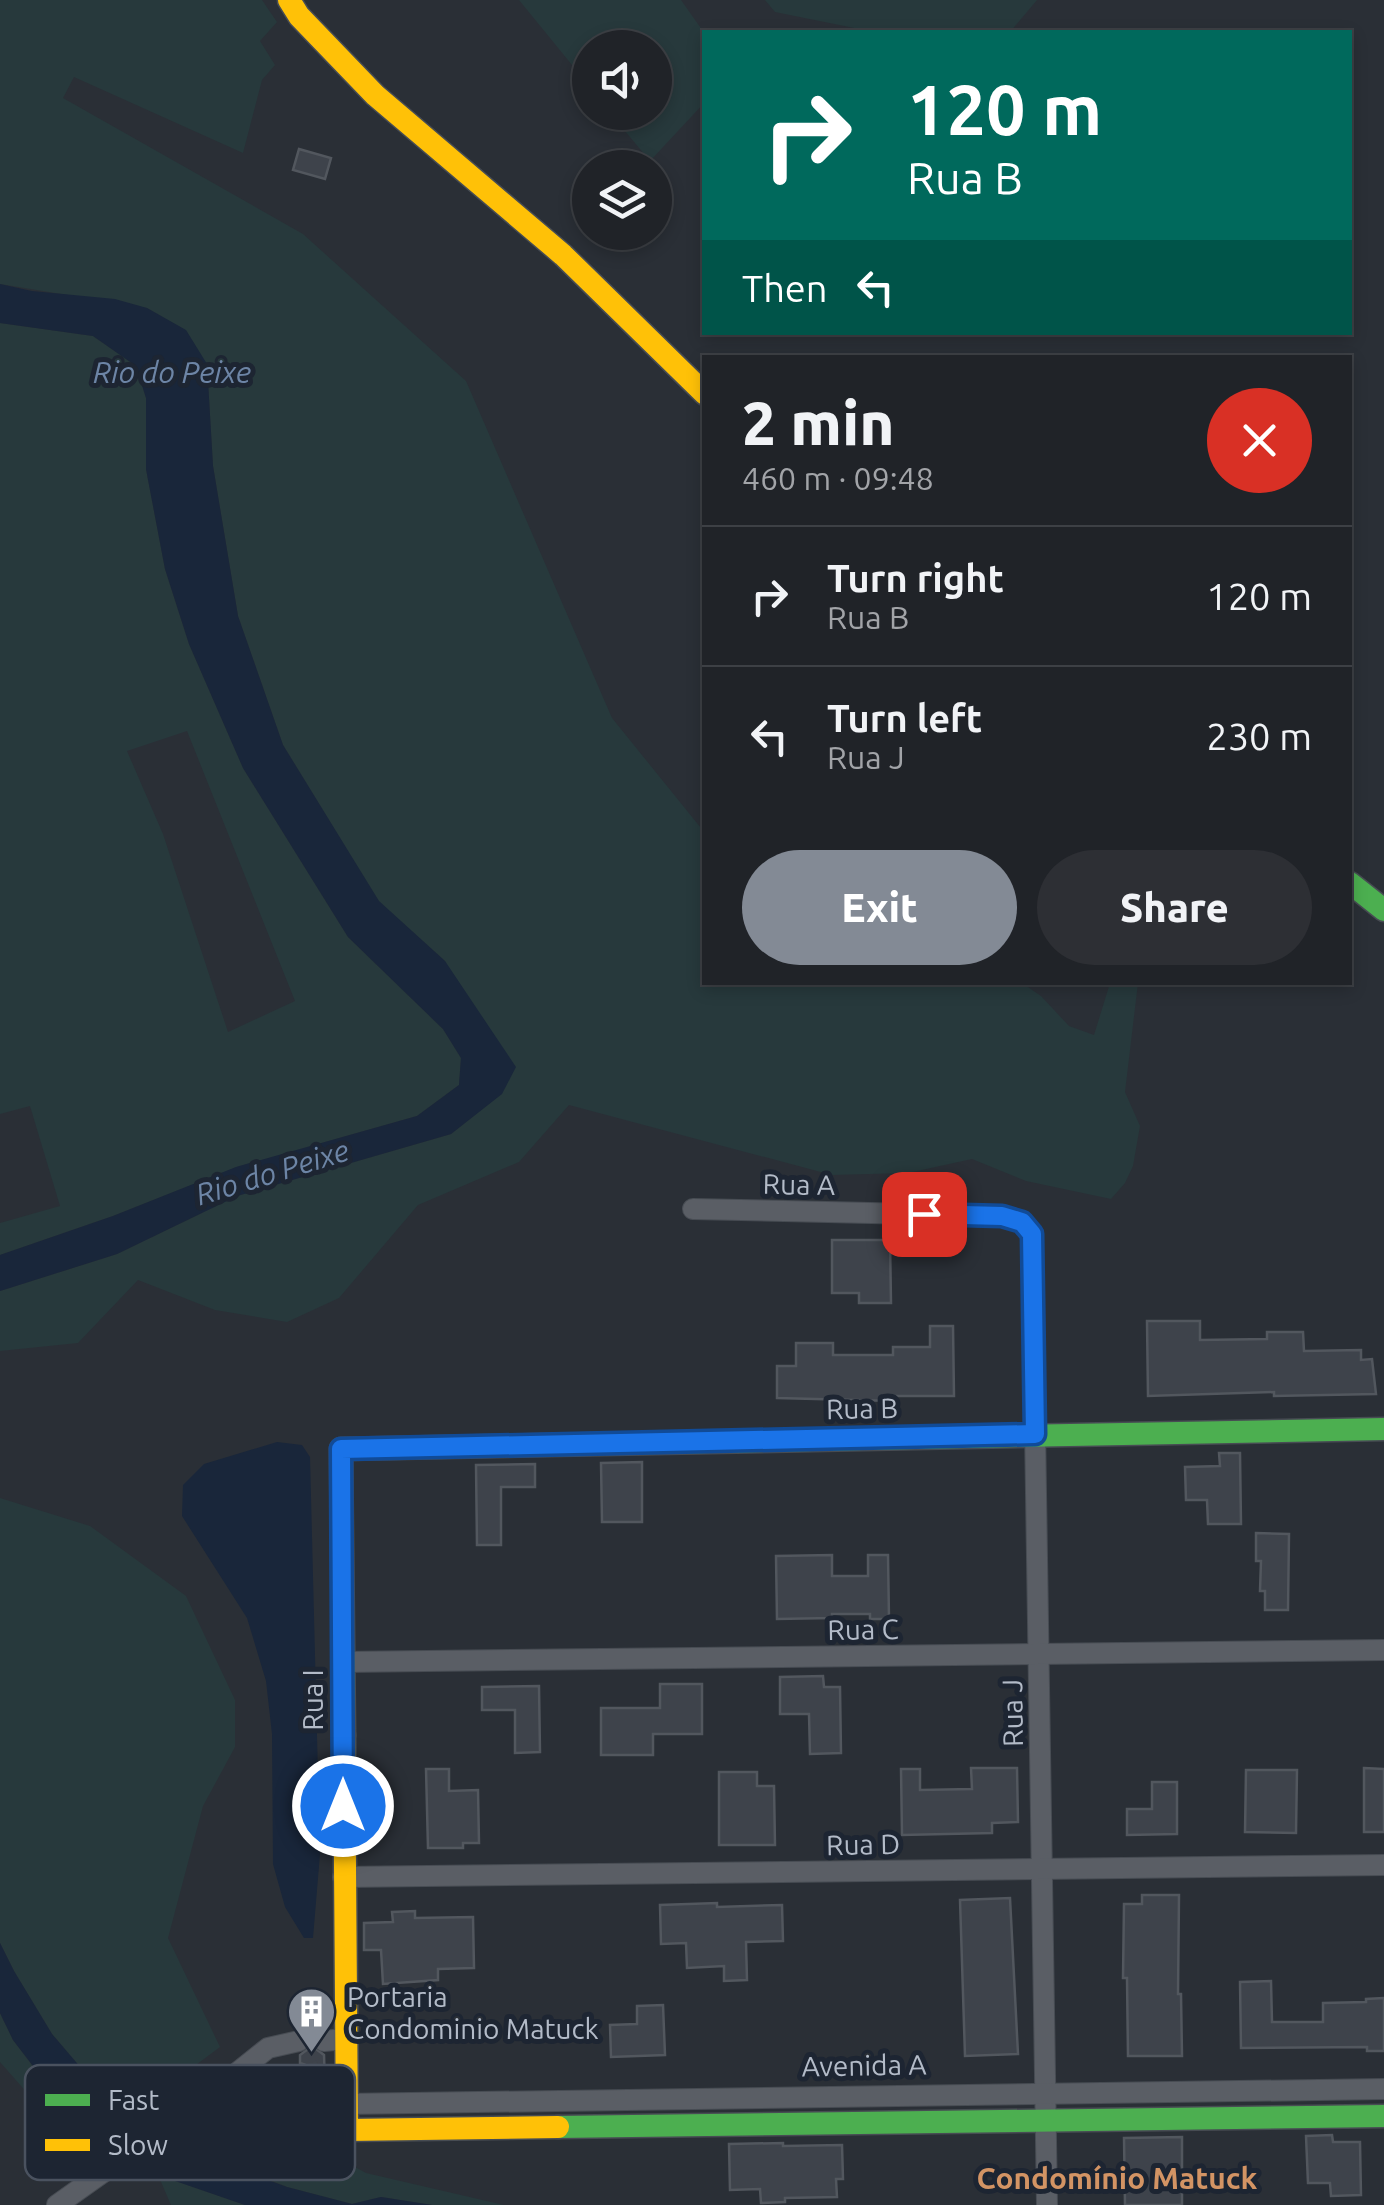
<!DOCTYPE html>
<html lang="en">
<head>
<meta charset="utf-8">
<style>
	:root { --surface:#202328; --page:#2d2f34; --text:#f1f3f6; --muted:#a2a4a8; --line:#3d4045; --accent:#838a95 }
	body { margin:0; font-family:Ubuntu,sans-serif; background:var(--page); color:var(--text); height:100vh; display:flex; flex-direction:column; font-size:38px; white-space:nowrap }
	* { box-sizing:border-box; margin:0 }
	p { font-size:32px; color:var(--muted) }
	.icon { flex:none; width:55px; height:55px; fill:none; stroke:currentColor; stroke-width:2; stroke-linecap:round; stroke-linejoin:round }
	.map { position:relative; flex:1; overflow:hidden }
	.drawer { position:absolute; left:702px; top:355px; width:650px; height:630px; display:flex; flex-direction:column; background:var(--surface); border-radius:0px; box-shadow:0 5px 15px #0003,0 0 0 2px var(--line) }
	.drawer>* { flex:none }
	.guide { position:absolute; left:702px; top:30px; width:650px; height:305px; border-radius:0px; box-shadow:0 5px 15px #0003,0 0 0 2px var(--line); background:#00695c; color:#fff; overflow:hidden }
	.fabs { position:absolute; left:572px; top:30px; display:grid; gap:20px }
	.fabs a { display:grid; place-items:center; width:100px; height:100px; border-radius:50%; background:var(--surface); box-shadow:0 5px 15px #0003,0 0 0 2px var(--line); font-size:50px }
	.pin { position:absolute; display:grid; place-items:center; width:85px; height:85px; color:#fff; margin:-42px; border-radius:20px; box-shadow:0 5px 15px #0006 }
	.me { position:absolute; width:110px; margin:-55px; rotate:0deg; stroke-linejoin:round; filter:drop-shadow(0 0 8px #0008) }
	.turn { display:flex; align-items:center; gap:35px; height:210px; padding:0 40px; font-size:45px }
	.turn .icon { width:130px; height:130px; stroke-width:2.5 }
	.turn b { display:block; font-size:70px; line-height:85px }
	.then { display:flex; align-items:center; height:95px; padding:0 40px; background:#0003; gap:20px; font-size:38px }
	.round { display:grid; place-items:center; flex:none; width:105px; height:105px; border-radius:52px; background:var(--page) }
	.head { display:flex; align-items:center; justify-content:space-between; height:170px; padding:0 40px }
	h1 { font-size:60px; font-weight:800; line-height:75px }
	.cta { display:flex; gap:20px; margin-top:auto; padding:20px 40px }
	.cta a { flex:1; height:115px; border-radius:60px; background:var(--accent); color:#fff; font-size:40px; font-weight:800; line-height:115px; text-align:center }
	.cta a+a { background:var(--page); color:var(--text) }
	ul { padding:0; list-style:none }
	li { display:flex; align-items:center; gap:30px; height:140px; padding:0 40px; border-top:2px solid var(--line) }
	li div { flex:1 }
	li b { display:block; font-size:38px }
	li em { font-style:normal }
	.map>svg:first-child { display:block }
	.green { fill:#27393c; fill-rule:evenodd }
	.water { fill:#19263a }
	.building { fill:#3e434b; stroke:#52575e; stroke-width:2.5 }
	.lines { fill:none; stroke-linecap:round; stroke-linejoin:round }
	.street-tunnel { stroke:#3f444c; stroke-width:20; stroke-dasharray:20 10; stroke-linecap:butt }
	.street-casing { stroke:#474c53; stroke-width:22 }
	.fast-casing { stroke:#474c53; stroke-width:25 }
	.slow-casing { stroke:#474c53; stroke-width:25 }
	.street { stroke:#5a5e65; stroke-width:20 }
	.fast { stroke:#4caf50; stroke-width:22 }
	.slow { stroke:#ffc107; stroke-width:22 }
	.route-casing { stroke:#114b97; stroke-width:25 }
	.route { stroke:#1a73e8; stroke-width:18 }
	.labels { text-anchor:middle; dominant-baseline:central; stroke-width:10; stroke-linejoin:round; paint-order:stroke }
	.street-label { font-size:28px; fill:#b3bbc8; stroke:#1d2532 }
	.poi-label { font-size:28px; fill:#b3bbc8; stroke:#1d2532; text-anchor:start }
	.water-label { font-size:30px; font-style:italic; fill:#6d85a6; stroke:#1d2532 }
	.neighbourhood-label { font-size:30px; font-weight:bold; fill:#d39464; stroke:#1d2532 }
	.key { fill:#1d2532; stroke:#4a525f; stroke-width:2.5 }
	.key-label { font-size:28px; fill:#b3bbc8 }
</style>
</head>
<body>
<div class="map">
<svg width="1384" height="2205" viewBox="0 0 1384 2205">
	<rect width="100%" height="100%" fill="#2a2f36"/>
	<!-- green -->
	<g class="green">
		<path d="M 0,0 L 262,0 L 277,22 L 260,41 L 275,65 L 262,80 L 243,153 L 74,77 L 63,98 L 303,234 L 466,381 L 612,718 L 705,833 L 705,982 L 1022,983 L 1041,996 L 1069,1026 L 1094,1035 L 1110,983 L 1138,983 L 1125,1092 L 1140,1126 L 1133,1166 L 1125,1183 L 1111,1199 L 1026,1181 L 972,1159 L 908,1173 L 832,1175 L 569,1105 L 519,1162 L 418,1205 L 339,1298 L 287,1322 L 215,1310 L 138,1280 L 78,1343 L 0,1351 L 0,1291 L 117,1254 L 237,1196 L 451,1134 L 501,1094 L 445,961 L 379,902 L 283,745 L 238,616 L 213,466 L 207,365 L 186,331 L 147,308 L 0,284 Z"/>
		<path d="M 519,0 L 681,0 L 705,34 L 705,102 L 650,161 L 610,113 L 655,112 L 655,48 L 590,48 L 590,87 Z"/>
		<path d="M 765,0 L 1037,0 L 1010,32 L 874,32 L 775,12 Z"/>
		<path d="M 0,323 L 93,336 L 136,366 L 146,398 L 146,469 L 165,569 L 189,644 L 243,768 L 348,937 L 443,1029 L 461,1058 L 459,1085 L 417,1116 L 237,1167 L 113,1216 L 0,1255 L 0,1223 L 60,1206 L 30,1106 L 0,1114 ZM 187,731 L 295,1001 L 228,1032 L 163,834 L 127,751 Z"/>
		<path d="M 0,1498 L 90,1526 L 186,1596 L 235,1700 L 235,1747 L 203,1806 L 168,1938 L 220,2047 L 134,2111 L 101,2083 L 87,2075 L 52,2034 L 14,1971 L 0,1943 Z"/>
		<path d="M 0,2013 L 13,2040 L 82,2131 L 66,2137 L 0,2062 Z"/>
		<path d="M 290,2131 L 366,2173 L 504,2205 L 432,2205 L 381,2197 L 352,2204 L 287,2187 L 186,2146 L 200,2136 Z"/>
		<path d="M 158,2175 L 245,2205 L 171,2205 Z"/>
	</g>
	<!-- water -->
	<g class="water">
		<path d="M 0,284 L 32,291 L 115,299 L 147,308 L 186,330 L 207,364 L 213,466 L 238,616 L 283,745 L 379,901 L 445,961 L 516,1067 L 502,1094 L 451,1134 L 237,1196 L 117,1254 L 0,1291 L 0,1255 L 113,1216 L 236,1167 L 417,1116 L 459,1085 L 461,1058 L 443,1029 L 348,937 L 243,768 L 189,644 L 165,569 L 146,469 L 146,398 L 136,366 L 93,336 L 0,323 Z"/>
		<path d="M 277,1442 L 302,1445 L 310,1457 L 320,1854 L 313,1938 L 304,1938 L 285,1907 L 273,1864 L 272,1734 L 266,1681 L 247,1618 L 182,1516 L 183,1485 L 204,1464 Z"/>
		<path d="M 0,1943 L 14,1971 L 52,2034 L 87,2075 L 101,2083 L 145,2123 L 226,2165 L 287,2187 L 352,2204 L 381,2197 L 432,2205 L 245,2205 L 158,2175 L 83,2131 L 13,2040 L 0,2013 Z"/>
	</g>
	<!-- building -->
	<g class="building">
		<path d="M 299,149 L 331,158 L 325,179 L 293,170 Z"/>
		<path d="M 832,1240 L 890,1240 L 891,1303 L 859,1303 L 859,1293 L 832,1293 Z"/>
		<path d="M 1147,1321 L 1200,1321 L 1200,1340 L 1267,1339 L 1267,1332 L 1303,1332 L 1304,1351 L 1361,1350 L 1361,1360 L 1372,1359 L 1376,1394 L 1274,1396 L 1274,1392 L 1148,1396 Z"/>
		<path d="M 930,1326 L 953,1326 L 954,1396 L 893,1396 L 893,1401 L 777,1398 L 777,1366 L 796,1366 L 796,1343 L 833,1343 L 833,1355 L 893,1355 L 893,1347 L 930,1347 Z"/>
		<path d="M 1219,1453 L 1240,1453 L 1241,1524 L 1208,1524 L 1207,1500 L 1186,1500 L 1185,1467 L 1220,1466 Z"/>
		<path d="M 642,1462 L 642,1522 L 602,1522 L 601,1463 Z"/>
		<path d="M 535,1464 L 535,1487 L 501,1487 L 501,1545 L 477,1545 L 476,1465 Z"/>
		<path d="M 1256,1533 L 1289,1534 L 1288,1610 L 1265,1610 L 1265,1591 L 1260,1591 L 1261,1561 L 1256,1561 Z"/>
		<path d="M 832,1555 L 832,1576 L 868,1576 L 868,1555 L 888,1555 L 889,1619 L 870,1619 L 870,1614 L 832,1614 L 832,1618 L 777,1619 L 776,1556 Z"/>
		<path d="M 823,1676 L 824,1687 L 840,1687 L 841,1753 L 810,1754 L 809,1714 L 780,1714 L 780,1677 Z"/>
		<path d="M 660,1684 L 702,1684 L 702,1734 L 653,1734 L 653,1755 L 601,1755 L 601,1708 L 660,1708 Z"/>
		<path d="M 539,1686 L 540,1752 L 515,1753 L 515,1710 L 482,1710 L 482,1687 Z"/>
		<path d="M 971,1768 L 1017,1768 L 1018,1822 L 992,1823 L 992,1833 L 902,1835 L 901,1769 L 920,1769 L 920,1790 L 972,1789 Z"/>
		<path d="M 1364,1768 L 1384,1769 L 1384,1832 L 1364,1832 Z"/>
		<path d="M 426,1769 L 449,1769 L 449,1791 L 478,1790 L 479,1843 L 463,1843 L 463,1848 L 428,1848 Z"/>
		<path d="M 1246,1770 L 1297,1770 L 1296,1833 L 1245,1832 Z"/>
		<path d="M 719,1772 L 757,1772 L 757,1786 L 774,1786 L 775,1845 L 719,1845 Z"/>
		<path d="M 1152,1782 L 1177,1782 L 1177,1834 L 1127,1835 L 1127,1809 L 1152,1809 Z"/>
		<path d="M 1142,1895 L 1179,1895 L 1178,1994 L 1181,1994 L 1182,2056 L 1128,2056 L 1127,1978 L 1123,1978 L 1124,1904 L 1142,1904 Z"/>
		<path d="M 1010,1898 L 1018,2054 L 965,2056 L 960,1900 Z"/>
		<path d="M 717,1903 L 717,1907 L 782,1905 L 783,1941 L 746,1942 L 747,1980 L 724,1981 L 724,1966 L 687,1968 L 686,1943 L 661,1944 L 660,1905 Z"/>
		<path d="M 415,1911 L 415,1918 L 473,1917 L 474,1968 L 438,1969 L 438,1980 L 383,1984 L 381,1950 L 364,1950 L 364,1923 L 393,1922 L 392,1912 Z"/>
		<path d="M 1271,1981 L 1272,2022 L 1323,2022 L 1323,2003 L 1366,2002 L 1366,1999 L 1384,1998 L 1384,2051 L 1367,2051 L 1367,2047 L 1241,2048 L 1240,1982 Z"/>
		<path d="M 663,2005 L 665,2055 L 611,2057 L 610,2025 L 637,2024 L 637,2006 Z"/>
		<path d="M 312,2046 L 324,2055 L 325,2083 L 311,2084 L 313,2071 L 309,2066 L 300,2063 L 300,2055 Z"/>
		<path d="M 1332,2135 L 1333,2142 L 1360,2142 L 1361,2195 L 1331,2196 L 1330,2183 L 1308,2183 L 1306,2136 Z"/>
		<path d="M 1182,2137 L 1182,2205 L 1125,2205 L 1124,2138 Z"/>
		<path d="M 783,2143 L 783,2146 L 842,2145 L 843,2179 L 836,2179 L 837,2197 L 785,2198 L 785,2202 L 761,2203 L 760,2189 L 730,2190 L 729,2144 Z"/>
	</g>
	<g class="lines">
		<!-- street-tunnel -->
		<path class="street-tunnel" d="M 300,2076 L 324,2069"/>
		<defs>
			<g id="street">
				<path d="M 693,1209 L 1001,1216 L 1022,1222 L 1032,1234 L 1047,2205"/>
				<path d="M 342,1662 L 1384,1650"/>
				<path d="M 343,1877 L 1384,1865"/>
				<path d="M 324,2041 L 344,2039"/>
				<path d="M 206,2102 L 300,2076"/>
				<path d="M 344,2104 L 1384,2089"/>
				<path d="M 57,2205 L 188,2112 L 268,2048 L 299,2041"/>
			</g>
			<g id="fast">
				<path d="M 1350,883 L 1384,910"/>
				<path d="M 344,1735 L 341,1449 L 1384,1429"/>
				<path d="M 558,2127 L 1384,2116"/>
			</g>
			<g id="slow">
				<path d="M 289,0 L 299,16 L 375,95 L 563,255 L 705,394"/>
				<path d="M 344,1735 L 347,2130 L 558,2127"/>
			</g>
		</defs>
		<!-- street casing -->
		<use href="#street" class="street-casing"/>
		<!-- fast casing -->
		<use href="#fast" class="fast-casing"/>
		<!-- slow casing -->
		<use href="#slow" class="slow-casing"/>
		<!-- street -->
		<use href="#street" class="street"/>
		<!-- fast -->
		<use href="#fast" class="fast"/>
		<!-- slow -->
		<use href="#slow" class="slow"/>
	</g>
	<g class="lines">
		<defs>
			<path id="route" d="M 343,1806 L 341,1449 L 1035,1434 L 1032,1234 L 1022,1222 L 1002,1216 L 924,1214"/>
		</defs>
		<!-- route casing -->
		<use href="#route" class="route-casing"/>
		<!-- route -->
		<use href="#route" class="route"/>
	</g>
	<!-- icons -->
	<defs>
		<symbol id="building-pin" viewBox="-11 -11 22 30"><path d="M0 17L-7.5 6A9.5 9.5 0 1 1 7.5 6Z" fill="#838a95" stroke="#1d2532"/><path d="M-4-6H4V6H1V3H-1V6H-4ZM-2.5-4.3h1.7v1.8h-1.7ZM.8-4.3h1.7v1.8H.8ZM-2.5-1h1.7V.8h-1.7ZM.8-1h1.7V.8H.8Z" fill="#fff"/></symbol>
	</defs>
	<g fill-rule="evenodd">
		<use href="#building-pin" x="284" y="1984" width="55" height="75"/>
	</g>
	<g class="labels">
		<!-- street labels -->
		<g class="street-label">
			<text transform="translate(799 1184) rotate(1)">Rua A</text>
			<text transform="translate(862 1408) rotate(-1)">Rua B</text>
			<text transform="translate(863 1629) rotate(-1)">Rua C</text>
			<text transform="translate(312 1700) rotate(-90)">Rua I</text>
			<text transform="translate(1012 1713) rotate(-91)">Rua J</text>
			<text transform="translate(863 1844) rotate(-1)">Rua D</text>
			<text transform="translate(864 2065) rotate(-1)">Avenida A</text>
		</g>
		<!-- poi labels -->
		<g class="poi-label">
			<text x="347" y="1996">Portaria<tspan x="347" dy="32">Condominio Matuck</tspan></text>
		</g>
		<!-- water labels -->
		<g class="water-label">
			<text x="172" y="372">Rio do Peixe</text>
			<text transform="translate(272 1172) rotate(-17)">Rio do Peixe</text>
		</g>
		<!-- neighbourhood labels -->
		<g class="neighbourhood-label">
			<text x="1117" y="2178">Condomínio Matuck</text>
		</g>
	</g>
	<!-- legend -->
	<rect x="25" y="2065" width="330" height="115" rx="15" class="key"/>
	<rect x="45" y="2094" width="45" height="12" fill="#4caf50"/>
	<rect x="45" y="2139" width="45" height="12" fill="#ffc107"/>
	<g class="key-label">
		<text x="108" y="2110">Fast</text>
		<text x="108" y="2155">Slow</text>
	</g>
</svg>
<div class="fabs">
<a><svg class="icon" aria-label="sound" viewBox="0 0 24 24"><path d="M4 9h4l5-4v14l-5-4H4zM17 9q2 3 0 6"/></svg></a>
<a><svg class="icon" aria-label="layers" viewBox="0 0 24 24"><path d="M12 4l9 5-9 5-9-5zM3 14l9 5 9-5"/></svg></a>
</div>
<div class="pin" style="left:924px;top:1214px;background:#d93025"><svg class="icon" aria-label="arrive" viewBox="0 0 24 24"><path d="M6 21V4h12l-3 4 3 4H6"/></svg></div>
<svg class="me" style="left:343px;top:1806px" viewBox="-20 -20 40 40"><circle r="17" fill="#1a73e8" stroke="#fff" stroke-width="3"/><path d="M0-11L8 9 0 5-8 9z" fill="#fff"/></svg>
<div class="guide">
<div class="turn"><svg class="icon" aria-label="right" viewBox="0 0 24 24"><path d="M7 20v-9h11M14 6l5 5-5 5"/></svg><div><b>120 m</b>Rua B</div></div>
<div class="then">Then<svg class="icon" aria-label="left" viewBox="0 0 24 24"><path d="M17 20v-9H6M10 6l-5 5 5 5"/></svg></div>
</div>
<section class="drawer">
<div class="head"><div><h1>2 min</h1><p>460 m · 09:48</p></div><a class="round" style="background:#d93025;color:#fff"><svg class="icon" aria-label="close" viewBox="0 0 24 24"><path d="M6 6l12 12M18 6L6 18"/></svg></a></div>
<ul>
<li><svg class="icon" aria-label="right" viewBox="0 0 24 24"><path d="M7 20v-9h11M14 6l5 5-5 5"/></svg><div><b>Turn right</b><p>Rua B</p></div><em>120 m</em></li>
<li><svg class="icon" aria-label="left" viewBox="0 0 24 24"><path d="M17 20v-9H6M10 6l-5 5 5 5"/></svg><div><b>Turn left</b><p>Rua J</p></div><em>230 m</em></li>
</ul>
<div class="cta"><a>Exit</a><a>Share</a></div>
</section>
</div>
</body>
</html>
